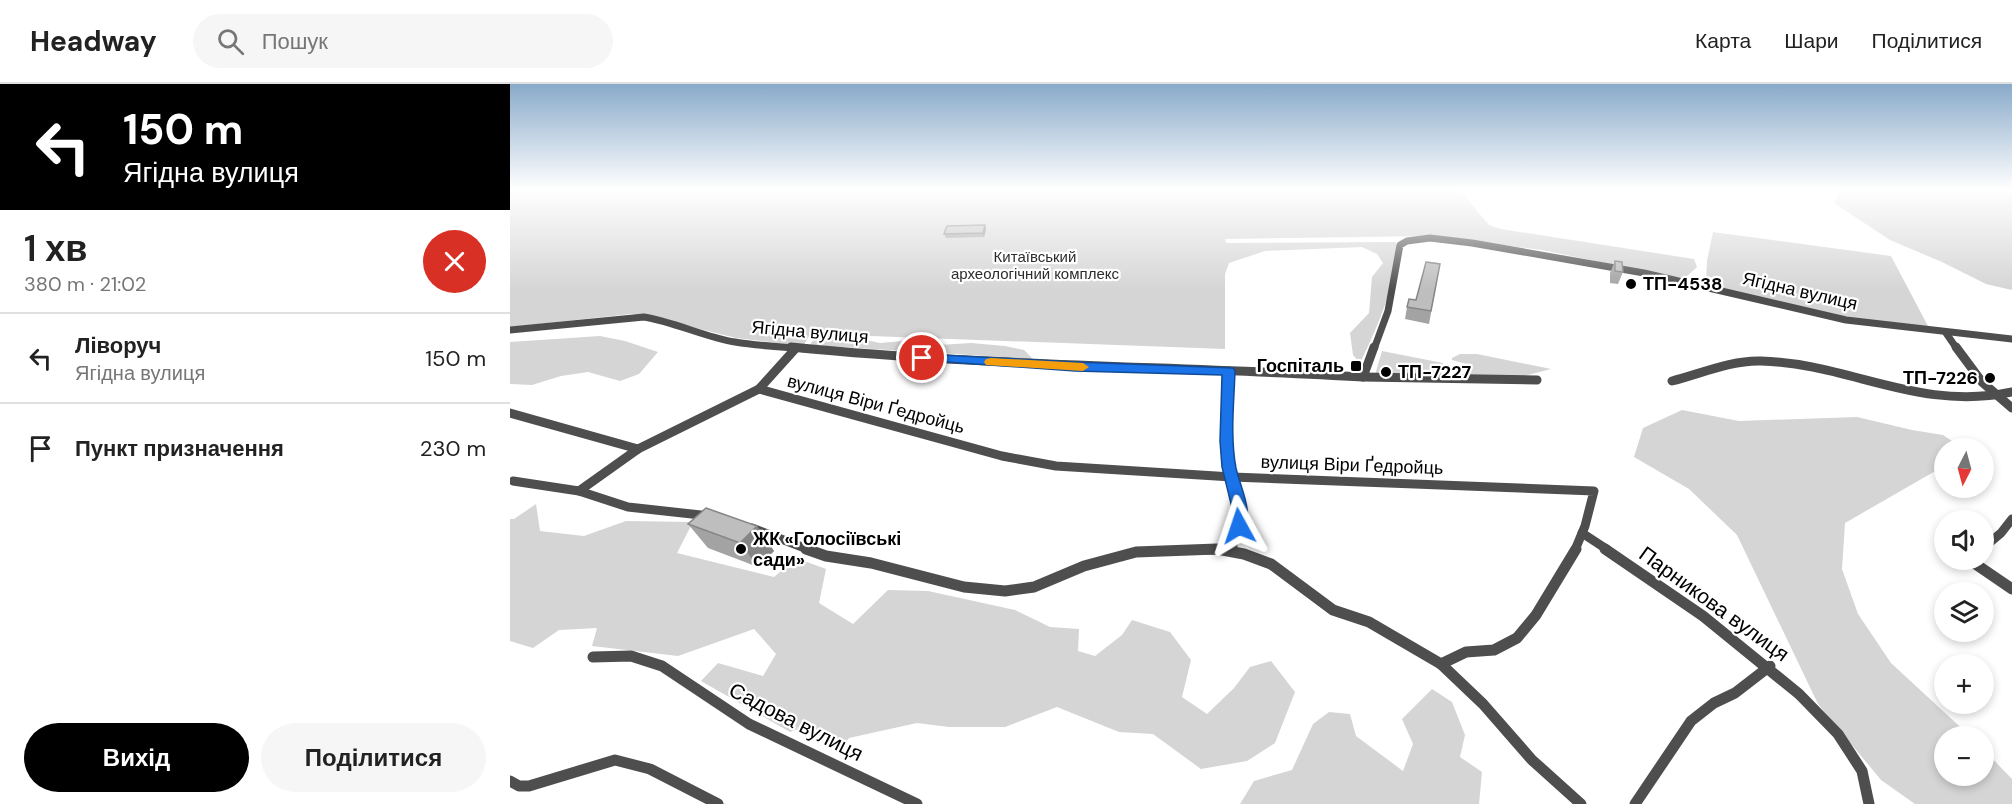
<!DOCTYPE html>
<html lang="uk">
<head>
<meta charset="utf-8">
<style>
	:root { --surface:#fff; --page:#f6f6f6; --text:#222; --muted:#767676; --line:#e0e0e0; --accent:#000 }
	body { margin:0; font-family:"DM Sans",sans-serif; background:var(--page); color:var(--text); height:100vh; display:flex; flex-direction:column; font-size:22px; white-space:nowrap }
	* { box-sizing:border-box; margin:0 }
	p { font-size:20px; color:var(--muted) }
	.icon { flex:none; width:33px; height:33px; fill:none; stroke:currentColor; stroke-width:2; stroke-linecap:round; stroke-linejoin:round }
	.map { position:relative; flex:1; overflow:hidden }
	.side { display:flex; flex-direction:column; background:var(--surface); width:510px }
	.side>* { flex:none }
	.hud { background:#000; color:#fff; overflow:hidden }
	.needle { width:39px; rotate:186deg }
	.fabs { position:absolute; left:1424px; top:354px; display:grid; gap:12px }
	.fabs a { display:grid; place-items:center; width:60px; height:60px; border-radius:50%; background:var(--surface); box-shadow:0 3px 9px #0003; font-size:30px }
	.pin { position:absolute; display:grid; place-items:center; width:51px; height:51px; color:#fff; margin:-26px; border:3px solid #fff; border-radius:50%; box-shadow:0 2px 6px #0007 }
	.me { position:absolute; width:66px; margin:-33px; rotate:355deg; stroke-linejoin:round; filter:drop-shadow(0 0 4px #0008) }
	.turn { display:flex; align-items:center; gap:21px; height:126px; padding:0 24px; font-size:27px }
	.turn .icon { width:78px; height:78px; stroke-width:2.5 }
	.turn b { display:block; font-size:42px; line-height:51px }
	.round { display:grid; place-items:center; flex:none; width:63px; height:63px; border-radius:32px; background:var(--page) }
	.headline { display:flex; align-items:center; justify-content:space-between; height:102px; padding:0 24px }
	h1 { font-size:36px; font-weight:600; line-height:45px }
	.button { display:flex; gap:12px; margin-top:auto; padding:12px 24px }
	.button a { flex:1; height:69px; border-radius:36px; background:var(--accent); color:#fff; font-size:24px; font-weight:600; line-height:69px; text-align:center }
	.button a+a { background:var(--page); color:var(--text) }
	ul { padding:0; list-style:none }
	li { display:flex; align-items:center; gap:18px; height:90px; padding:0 24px; border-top:2px solid var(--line) }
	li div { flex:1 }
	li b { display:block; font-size:22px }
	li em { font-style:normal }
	header { display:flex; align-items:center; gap:36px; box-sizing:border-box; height:84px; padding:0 30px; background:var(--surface); border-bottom:2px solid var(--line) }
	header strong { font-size:28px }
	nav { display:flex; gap:33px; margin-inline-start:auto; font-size:21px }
	.search { width:420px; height:54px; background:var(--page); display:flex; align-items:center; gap:15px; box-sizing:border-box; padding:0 21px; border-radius:33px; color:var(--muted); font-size:22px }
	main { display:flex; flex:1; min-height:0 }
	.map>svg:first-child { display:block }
	.green { fill:#d5d5d5 }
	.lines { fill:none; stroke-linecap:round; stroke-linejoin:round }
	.minor-far2 { stroke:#4e4e4e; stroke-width:7 }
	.minor-far1 { stroke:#4e4e4e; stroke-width:9 }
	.minor { stroke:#4e4e4e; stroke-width:11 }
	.wall { fill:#a3a3a3 }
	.shaded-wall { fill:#858585 }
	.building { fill:#bebebe; stroke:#858585; stroke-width:1.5 }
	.route { fill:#1a73e8; stroke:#114b97; stroke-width:1.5 }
	.slow { fill:#f59e0b }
	.poi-dot { fill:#000; stroke:#fff; stroke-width:2 }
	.labels { text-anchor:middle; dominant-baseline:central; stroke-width:4.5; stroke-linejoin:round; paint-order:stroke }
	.far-park-label { font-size:15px; fill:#2c2c2c; stroke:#fff }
	.poi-label { font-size:18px; font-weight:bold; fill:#000; stroke:#fff; text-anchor:start }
	.street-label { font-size:18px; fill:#000; stroke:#fff }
	.near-street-label { font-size:21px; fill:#000; stroke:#fff }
</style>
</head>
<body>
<header>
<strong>Headway</strong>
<div class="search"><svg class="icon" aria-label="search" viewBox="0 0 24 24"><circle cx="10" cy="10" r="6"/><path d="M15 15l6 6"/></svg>Пошук</div>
<nav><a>Карта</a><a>Шари</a><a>Поділитися</a></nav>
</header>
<main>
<section class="side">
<div class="hud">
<div class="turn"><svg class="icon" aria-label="left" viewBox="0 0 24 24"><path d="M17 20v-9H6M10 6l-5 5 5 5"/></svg><div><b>150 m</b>Ягідна вулиця</div></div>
</div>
<div class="headline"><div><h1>1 хв</h1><p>380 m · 21:02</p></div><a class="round" style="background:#d93025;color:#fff"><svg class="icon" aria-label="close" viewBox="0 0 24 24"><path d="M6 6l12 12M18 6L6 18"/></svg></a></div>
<ul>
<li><svg class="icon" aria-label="left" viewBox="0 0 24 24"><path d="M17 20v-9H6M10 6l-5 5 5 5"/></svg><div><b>Ліворуч</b><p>Ягідна вулиця</p></div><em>150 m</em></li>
<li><svg class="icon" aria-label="arrive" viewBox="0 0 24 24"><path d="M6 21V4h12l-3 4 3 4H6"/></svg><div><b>Пункт призначення</b></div><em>230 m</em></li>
</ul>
<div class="button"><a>Вихід</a><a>Поділитися</a></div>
</section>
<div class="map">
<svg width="1502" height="720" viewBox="0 0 1502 720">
	<rect width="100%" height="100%" fill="#fff"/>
	<!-- green -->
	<g class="green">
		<path d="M 0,105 L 949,105 L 979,141 L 991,145 L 1184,175 L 1187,183 L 1176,193 L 1168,194 L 1032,166 L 918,152 L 715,155 L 716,159 L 886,158 C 888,197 867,245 850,279 L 843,271 L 840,249 L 859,229 L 862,193 L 873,179 L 867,170 L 852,163 L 755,167 L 719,179 L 715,190 L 715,265 L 334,251 L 370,259 L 415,255 L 429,261 L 461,259 L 495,262 L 514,266 L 523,275 L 300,261 L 306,251 L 327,251 L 301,249 L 293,262 L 226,254 L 138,232 L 121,230 L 0,243 Z"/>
		<path d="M 1330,105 L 1502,105 L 1502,206 L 1476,200 L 1432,178 L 1380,156 L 1324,119 Z"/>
		<path d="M 1203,148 L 1381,172 L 1419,244 C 1344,241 1269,218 1196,200 L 1197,177 Z"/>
		<path d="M 90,252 L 115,257 L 148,268 L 129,290 L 110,297 L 78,288 L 51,292 L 22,301 L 0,300 L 0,258 Z"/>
		<path d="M 872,267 L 933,279 L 931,291 L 865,291 Z"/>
		<path d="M 950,270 L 967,270 L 1041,285 L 1010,293 L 953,292 L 956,280 L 942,276 L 942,274 Z"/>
		<path d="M 1172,326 L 1229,337 L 1347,333 L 1402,346 L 1433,351 L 1452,364 L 1434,364 L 1434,382 L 1335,439 L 1332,485 L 1348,530 L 1381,579 L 1460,652 L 1434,652 L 1434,692 L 1473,692 L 1473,665 L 1502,695 L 1502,720 L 1405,720 L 1371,696 L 1308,620 L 1227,451 L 1179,405 L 1124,373 L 1133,344 Z"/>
		<path d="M 26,420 L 30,447 L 74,452 L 116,437 L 183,438 L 167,469 L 264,493 L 286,474 L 316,485 L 309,519 L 343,540 L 378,506 L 418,507 L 505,526 L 540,543 L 569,545 L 568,567 L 585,572 L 612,551 L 622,536 L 660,548 L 681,576 L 672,613 L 697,630 L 724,604 L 740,583 L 761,577 L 785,608 L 765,659 L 737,677 L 691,685 L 643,650 L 609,648 L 547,623 L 495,643 L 439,643 L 407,639 L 339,654 L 327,668 L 297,642 L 280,648 L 191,597 L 208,579 L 253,592 L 266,570 L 244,545 L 168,572 L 82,562 L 87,544 L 49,546 L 23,564 L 0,557 L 0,435 L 4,435 Z"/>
		<path d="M 922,605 L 942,618 L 955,651 L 950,673 L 972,688 L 969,720 L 730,720 L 744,697 L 782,686 L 803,640 L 819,628 L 840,630 L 846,652 L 893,687 L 903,660 L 892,635 Z"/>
	</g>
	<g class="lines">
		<!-- minor-far2 -->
		<g class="minor-far2">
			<path d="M 0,246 L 134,233 C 165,238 194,253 225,258 C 249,262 273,263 296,265"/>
			<path d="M 1436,249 L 1447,265"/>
			<path d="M 864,265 L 878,227 L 890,161 L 897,157 L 920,154 L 962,159 L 1134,189 L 1336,236 L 1502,255"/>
		</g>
		<!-- minor-far1 -->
		<g class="minor-far1">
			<path d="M 281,263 C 471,282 662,282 853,293 L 864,263"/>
			<path d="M 1446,263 L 1472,298 L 1502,324"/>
			<path d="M 719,287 L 717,357 L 719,383 L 730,428 L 722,466"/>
			<path d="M 853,293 L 1027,296"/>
			<path d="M 1162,297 C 1190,290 1221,276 1251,277 C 1339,279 1409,328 1502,308"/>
			<path d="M 249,305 L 492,372 L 546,382 L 722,393 L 1084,407 L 1075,442 L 1065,466"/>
			<path d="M 0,329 L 128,365"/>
			<path d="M 3,397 L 69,407 L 118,423 L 200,432"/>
			<path d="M 69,407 L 128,365 L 249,305 L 286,264"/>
			<path d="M 242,444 L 300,466"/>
			<path d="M 1072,449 L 1098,466"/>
			<path d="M 1473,464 L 1491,449 L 1502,435"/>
			<path d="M 678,466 L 713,466"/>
		</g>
		<!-- minor -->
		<g class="minor">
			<path d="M 296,465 L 316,472 L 361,479 L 454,503 L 495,507 L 524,503 L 574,482 L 626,468 L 707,465 L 734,470 L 761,480 L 823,526 L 859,538 L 931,580 L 973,620 L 1022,676 L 1071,720"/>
			<path d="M 1095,465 L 1193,532 L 1289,610 L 1328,650 L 1352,687 L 1359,720"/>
			<path d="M 1465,476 L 1464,479 L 1502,505"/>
			<path d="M 83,573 L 121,572 L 152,582 L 239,640 L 407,720"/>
			<path d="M 931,580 L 956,568 L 984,566 L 1007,554 L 1026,531 L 1066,465"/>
			<path d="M 0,697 L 9,702 L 19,702 L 105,676 L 140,685 L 208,720"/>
			<path d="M 1125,720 L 1181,637 L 1204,619 L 1225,609 L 1260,582"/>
		</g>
	</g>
	<!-- wall -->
	<g class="wall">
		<path d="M 475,141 L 476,145 L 474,153 L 436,154 L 434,150 Z"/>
		<path d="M 1105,177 L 1113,188 L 1108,200 L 1100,199 L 1100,189 Z"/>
		<path d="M 930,180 L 919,240 L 895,235 L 897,223 L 906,216 Z"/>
		<path d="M 178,440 L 247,442 L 264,467 L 248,483 L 198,464 Z"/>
	</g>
	<!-- shaded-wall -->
	<g class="shaded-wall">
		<path d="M 475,141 L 476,145 L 474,153 L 473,149 Z"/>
		<path d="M 247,442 L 264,467 L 248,483 L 230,459 Z"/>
	</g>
	<!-- building -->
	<g class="building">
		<path d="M 475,141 L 473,149 L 434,150 L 437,142 Z"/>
		<path d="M 1105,177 L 1112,178 L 1113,188 L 1105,187 Z"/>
		<path d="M 916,178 L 930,180 L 921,227 L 897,223 L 899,215 L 906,216 Z"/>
		<path d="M 196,424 L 247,442 L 230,459 L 178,440 Z"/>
	</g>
	<!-- sky -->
	<linearGradient id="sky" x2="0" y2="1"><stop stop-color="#89aaca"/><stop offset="0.51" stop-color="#fff"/><stop offset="1" stop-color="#fff" stop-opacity="0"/></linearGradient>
	<rect width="1502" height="206" fill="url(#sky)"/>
	<!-- route -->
	<path class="route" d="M 412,270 L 565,278 L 723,284 L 725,287 C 724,319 720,352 726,384 C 730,403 744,428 734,447 L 723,447 L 721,442 L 723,428 L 712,383 L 710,357 L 712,291 L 565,287 L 408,276 L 408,271 Z"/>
	<!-- slow -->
	<path class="slow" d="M 481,274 L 573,279 L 579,283 L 573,287 L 476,281 L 474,278 L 476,275 Z"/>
	<!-- markers -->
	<g class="poi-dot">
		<circle cx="1121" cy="200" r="6"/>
		<rect x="840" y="276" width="12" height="12" rx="3"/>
		<circle cx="876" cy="288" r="6"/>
		<circle cx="1480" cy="294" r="6"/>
		<circle cx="231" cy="465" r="6"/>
	</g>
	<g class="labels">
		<!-- far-park labels -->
		<g class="far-park-label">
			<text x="525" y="173">Китаївський<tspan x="525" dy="17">археологічний комплекс</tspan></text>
		</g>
		<!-- poi labels -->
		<g class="poi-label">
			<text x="1133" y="200">ТП-4538</text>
			<text x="834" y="282" text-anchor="end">Госпіталь</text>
			<text x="888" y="288">ТП-7227</text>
			<text x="1468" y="294" text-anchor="end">ТП-7226</text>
			<text x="243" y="455">ЖК «Голосіївські<tspan x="243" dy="21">сади»</tspan></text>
		</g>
		<!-- street labels -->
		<g class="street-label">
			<text transform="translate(1290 207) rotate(13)">Ягідна вулиця</text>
			<text transform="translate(300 248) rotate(5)">Ягідна вулиця</text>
			<text transform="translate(366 320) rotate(15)">вулиця Віри Ґедройць</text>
			<text transform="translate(842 381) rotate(2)">вулиця Віри Ґедройць</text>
		</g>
		<!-- near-street labels -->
		<g class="near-street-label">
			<text transform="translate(1204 520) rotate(36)">Парникова вулиця</text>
			<text transform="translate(286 638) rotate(27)">Садова вулиця</text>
		</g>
	</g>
</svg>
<div class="fabs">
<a><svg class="needle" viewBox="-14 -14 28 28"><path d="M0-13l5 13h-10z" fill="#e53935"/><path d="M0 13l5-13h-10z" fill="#767676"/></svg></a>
<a><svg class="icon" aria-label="sound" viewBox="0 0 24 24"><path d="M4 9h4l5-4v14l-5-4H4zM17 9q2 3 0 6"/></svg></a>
<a><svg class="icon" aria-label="layers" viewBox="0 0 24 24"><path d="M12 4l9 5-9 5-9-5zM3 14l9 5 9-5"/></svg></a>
<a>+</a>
<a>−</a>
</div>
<div class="pin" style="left:412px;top:274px;background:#d93025"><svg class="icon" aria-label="arrive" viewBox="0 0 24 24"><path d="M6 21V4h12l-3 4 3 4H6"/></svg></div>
<svg class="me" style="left:729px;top:442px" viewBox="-20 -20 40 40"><path d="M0-17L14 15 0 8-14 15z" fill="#1a73e8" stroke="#fff" stroke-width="4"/></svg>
</div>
</main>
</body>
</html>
